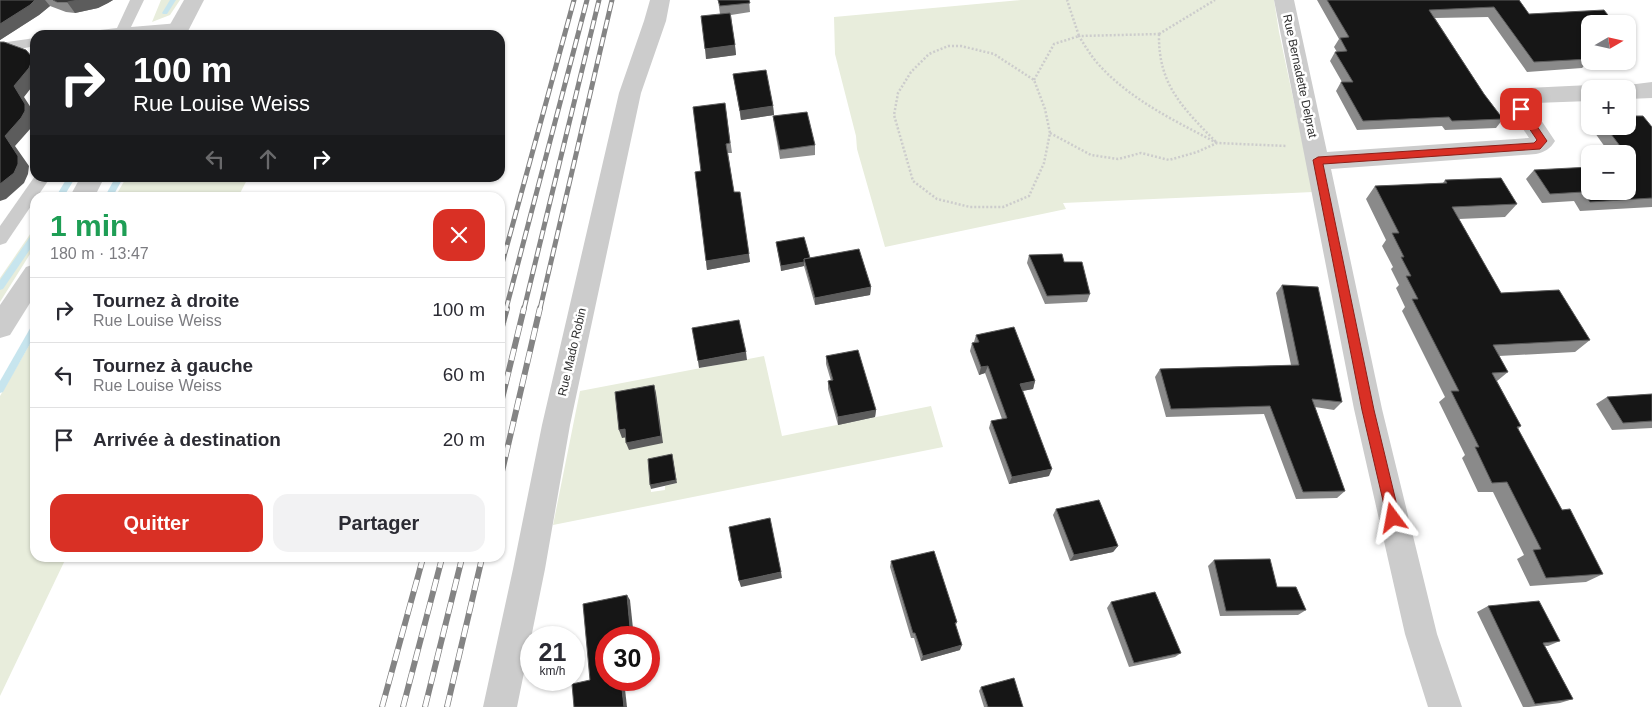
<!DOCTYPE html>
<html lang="fr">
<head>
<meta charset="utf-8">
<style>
	:root { --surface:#fff; --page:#f2f2f3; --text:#2b2b33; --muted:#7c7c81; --line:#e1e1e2; --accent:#d93025 }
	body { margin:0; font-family:Helvetica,sans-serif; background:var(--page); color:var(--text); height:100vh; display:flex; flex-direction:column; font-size:19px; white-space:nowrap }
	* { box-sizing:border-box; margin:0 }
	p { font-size:16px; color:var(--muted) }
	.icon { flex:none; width:28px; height:28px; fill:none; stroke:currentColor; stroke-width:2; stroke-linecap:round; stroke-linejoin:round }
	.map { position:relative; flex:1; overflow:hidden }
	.drawer { position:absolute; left:30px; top:192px; width:475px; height:370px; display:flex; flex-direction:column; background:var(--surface); border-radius:15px; box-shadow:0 1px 4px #0004 }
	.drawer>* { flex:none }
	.hud { position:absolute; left:30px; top:30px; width:475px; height:152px; border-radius:15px; box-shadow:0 1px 4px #0004; background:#202124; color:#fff; overflow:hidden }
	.needle { width:32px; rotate:81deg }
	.buttons { position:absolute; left:1581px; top:15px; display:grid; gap:10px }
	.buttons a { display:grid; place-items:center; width:55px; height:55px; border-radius:10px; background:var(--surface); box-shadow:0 1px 4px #0004; font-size:25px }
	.speed { position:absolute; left:520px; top:626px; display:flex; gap:10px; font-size:25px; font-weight:700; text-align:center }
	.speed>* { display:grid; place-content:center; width:65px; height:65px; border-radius:50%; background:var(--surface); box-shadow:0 1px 4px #0004; line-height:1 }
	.speed small { font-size:12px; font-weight:400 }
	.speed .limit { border:8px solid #d22; background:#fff; color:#111 }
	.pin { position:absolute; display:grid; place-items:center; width:42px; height:42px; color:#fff; margin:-21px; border-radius:10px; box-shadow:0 2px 8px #0006 }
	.me { position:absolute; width:55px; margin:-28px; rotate:347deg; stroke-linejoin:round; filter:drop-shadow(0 0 4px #0008) }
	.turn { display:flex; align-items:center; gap:18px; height:105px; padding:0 20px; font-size:22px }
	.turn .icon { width:65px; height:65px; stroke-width:2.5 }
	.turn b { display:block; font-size:35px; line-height:42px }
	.lanes { display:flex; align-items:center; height:48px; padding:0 20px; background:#0003; justify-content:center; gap:25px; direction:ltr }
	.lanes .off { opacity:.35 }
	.round { display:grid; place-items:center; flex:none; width:52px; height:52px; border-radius:15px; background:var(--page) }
	.overview { display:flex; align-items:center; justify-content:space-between; height:85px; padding:0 20px }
	h1 { font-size:30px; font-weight:700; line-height:38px; color:#1e9e55 }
	.action { display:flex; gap:10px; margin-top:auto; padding:10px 20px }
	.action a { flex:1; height:58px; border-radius:15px; background:var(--accent); color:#fff; font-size:20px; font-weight:700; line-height:58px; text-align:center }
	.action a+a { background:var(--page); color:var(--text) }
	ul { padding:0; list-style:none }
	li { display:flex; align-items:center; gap:15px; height:65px; padding:0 20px; border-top:1px solid var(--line) }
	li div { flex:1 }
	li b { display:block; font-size:19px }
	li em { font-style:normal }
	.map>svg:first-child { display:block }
	.green { fill:#e8eddc; fill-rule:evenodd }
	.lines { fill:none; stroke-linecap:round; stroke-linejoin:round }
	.stream { fill:#c7e5ee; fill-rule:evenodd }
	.path { stroke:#ccc; stroke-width:2.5; stroke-dasharray:2 2; stroke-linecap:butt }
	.lane { fill:#ccc; fill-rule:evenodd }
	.street { fill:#ccc; fill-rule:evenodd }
	.rail-far1-casing { stroke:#848484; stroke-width:5 }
	.rail-casing { stroke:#848484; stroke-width:6 }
	.rail-far1 { stroke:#fff; stroke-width:3; stroke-dasharray:9; stroke-linecap:butt }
	.rail { stroke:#fff; stroke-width:4.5; stroke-dasharray:12; stroke-linecap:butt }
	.wall { fill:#8a8a8a }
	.shaded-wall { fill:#5c5c5c }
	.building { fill:#161616; stroke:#5c5c5c }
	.route { fill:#d93025; stroke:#8d1f18 }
	.labels { text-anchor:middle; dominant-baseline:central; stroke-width:5; stroke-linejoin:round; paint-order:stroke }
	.street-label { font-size:12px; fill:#2f2f2f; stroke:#fff }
</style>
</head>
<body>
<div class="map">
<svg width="1652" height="707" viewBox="0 0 1652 707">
	<rect width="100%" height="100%" fill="#fff"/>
	<!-- green -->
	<g class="green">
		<path d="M 161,0 L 180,0 L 170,15 L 152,22 Z"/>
		<path d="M 1021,0 L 1274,0 L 1279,32 L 1313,192 L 1063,203 L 1066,209 L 885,247 L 857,149 L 856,136 L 835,54 L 834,17 Z"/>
		<path d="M 126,178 L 248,178 L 238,197 L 115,197 Z"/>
		<path d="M 35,227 L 35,246 L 0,302 L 0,278 Z"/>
		<path d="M 35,335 L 35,558 L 66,558 L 0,696 L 0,396 Z"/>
		<path d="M 764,356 L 782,436 L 931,406 L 943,447 L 553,525 L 580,391 ZM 649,463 L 677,483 L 665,486 L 665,490 L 651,492 Z"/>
	</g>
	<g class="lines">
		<!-- stream -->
		<g class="stream">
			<path d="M 170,0 L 176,0 L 167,14 L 163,14 L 162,13 Z"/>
			<path d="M 67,178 L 75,178 L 63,198 L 55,198 Z"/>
			<path d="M 115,178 L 123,178 L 112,198 L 104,198 Z"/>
			<path d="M 35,233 L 35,242 L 3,289 L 0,290 L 0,280 L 32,234 Z"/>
			<path d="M 35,323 L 35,335 L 3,392 L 0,393 L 0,381 L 32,325 Z"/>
		</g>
		<!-- path -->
		<g class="path">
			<path d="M 1159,34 C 1158,85 1183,108 1217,143 C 1175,121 1131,100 1099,65 C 1091,56 1085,46 1079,36 Z"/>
			<path d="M 1159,34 L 1215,0"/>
			<path d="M 948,46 L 961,46 L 994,54 L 1034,80 L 1045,109 L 1050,133 L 1044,163 L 1029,196 L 1003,207 L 970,207 L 937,199 L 913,181 L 894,115 L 898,93 L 911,72 L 929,54 Z"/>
			<path d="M 1034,80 L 1054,44 L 1079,36 L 1067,0"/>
			<path d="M 1050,133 L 1091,155 L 1118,159 L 1141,153 L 1169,160 L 1197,152 L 1217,143 L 1287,146"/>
		</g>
		<!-- lane -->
		<g class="lane">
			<path d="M 130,0 L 144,0 L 131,27 L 179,23 L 184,24 L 186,27 L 184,30 L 179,31 L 138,35 L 81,35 L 83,32 L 117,28 Z"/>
			<path d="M 35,38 L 35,46 L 0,53 L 0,43 Z"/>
			<path d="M 35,176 L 50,178 L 6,243 L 0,245 L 0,226 Z"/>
		</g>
		<!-- street -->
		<g class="street">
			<path d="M 184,0 L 204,0 L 186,35 L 164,35 Z"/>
			<path d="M 650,0 L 670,0 L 666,21 L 641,93 L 570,425 L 545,569 L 517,707 L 483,707 L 513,569 L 542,425 L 619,93 L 644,21 Z"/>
			<path d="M 1274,0 L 1294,0 L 1327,152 L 1529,138 L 1510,109 L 1519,91 L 1527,88 L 1590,85 L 1599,89 L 1590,89 L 1590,101 L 1535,103 L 1533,108 L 1555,141 C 1550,149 1545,152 1536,154 L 1331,169 L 1382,409 L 1437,634 L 1462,707 L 1428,707 L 1405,634 L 1354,409 Z"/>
			<path d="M 1652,82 L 1652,98 L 1628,99 L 1628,89 L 1618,89 L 1620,86 Z"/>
			<path d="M 80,178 L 104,178 L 94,198 L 69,198 Z"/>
			<path d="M 35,264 L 35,295 L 10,335 L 0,338 L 0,305 L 26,267 Z"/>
		</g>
		<defs>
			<g id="rail-far1">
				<path d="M 500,271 L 574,0"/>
				<path d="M 506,309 L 587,0"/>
				<path d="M 524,309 L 599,0"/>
				<path d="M 540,309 L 612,0"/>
			</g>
			<g id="rail">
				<path d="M 500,334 L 507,308"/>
				<path d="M 500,407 L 524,308"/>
				<path d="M 500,480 L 540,308"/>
				<path d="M 382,707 L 423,558"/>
				<path d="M 403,707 L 442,558"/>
				<path d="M 425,707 L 462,558"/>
				<path d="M 447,707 L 482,558"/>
			</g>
		</defs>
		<!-- rail-far1 casing -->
		<use href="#rail-far1" class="rail-far1-casing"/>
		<!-- rail casing -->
		<use href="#rail" class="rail-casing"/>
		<!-- rail-far1 -->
		<use href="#rail-far1" class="rail-far1"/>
		<!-- rail -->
		<use href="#rail" class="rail"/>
	</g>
	<!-- wall -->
	<g class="wall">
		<path d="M 0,0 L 113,0 L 108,3 L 98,8 L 75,13 L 66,12 L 50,6 L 39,15 L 0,40 Z"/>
		<path d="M 718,0 L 749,0 L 750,12 L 731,15 L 736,55 L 706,59 L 720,14 Z"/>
		<path d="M 1317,0 L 1519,0 L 1529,14 L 1590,24 L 1590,61 L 1619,61 L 1586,64 L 1582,68 L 1527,72 L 1488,17 L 1435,18 L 1484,94 L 1503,119 L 1496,128 L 1445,130 L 1442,126 L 1357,130 L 1336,91 L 1341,82 L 1342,82 L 1330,61 L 1335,52 L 1337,52 L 1334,47 L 1339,39 Z"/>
		<path d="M 733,74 L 773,106 L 774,115 L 741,120 Z"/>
		<path d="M 725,103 L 732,153 L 728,153 L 734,192 L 750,262 L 707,270 L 706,261 Z"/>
		<path d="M 773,116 L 815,145 L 815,155 L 780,159 L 774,125 Z"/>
		<path d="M 1590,126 L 1652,127 L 1652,207 L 1580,211 L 1574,201 L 1542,203 L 1526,179 L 1534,170 L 1628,191 L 1628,154 L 1610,154 Z"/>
		<path d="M 1445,180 L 1517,204 L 1505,217 L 1459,219 L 1501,293 L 1590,340 L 1575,352 L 1499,356 L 1508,372 L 1497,381 L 1521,426 L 1518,429 L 1562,510 L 1603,574 L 1586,582 L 1530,586 L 1517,559 L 1524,555 L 1493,492 L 1478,492 L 1462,458 L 1465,455 L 1439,402 L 1445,397 L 1402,311 L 1405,307 L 1396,288 L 1399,285 L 1391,269 L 1393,267 L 1382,246 L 1386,240 L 1366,199 L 1375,186 L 1443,183 Z"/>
		<path d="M 776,242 L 810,258 L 871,287 L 870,295 L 815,305 L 804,266 L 781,271 Z"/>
		<path d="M 1029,255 L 1064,262 L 1090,294 L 1087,302 L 1045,304 L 1027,263 Z"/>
		<path d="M 1282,285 L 1342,402 L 1334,410 L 1315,407 L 1345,491 L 1337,498 L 1296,499 L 1264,414 L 1166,417 L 1155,377 L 1160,369 L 1291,365 L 1276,293 Z"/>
		<path d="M 976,335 L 1035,381 L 1033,389 L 1022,391 L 1049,476 L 1009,484 L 989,428 L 991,421 L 1002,419 L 985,373 L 979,375 L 970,351 L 972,343 L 974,342 Z"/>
		<path d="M 826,356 L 876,410 L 875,417 L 838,425 L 828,389 L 828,381 L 831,381 L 826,364 Z"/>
		<path d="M 1652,394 L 1652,428 L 1612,430 L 1596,404 L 1607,397 Z"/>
		<path d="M 1056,509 L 1118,546 L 1113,552 L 1070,561 L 1053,515 Z"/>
		<path d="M 1214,560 L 1277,587 L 1306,610 L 1298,615 L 1220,616 L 1208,566 Z"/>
		<path d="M 891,561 L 957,622 L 956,625 L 960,650 L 921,661 L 914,638 L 911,638 L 890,567 Z"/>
		<path d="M 1111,602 L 1181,653 L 1175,657 L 1129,667 L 1107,608 Z"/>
		<path d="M 1488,606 L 1560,641 L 1548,646 L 1545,646 L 1573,699 L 1560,703 L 1529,707 L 1523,707 L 1477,612 Z"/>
		<path d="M 981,687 L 1023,707 L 984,707 L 979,691 Z"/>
	</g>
	<!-- shaded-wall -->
	<g class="shaded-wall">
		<path d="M 35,0 L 45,0 L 50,6 L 39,15 L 0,40 L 0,24 Z"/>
		<path d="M 79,0 L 113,0 L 108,3 L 98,8 L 75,13 L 67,2 Z"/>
		<path d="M 735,45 L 736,55 L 706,59 L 705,49 Z"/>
		<path d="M 33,58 L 35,60 L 35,83 L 24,97 L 35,114 L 35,121 L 31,128 L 15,146 L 29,166 L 28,174 L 24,183 L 6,199 L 0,201 L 0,184 L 5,136 L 14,86 Z"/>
		<path d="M 773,106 L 774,115 L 741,120 L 740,111 Z"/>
		<path d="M 749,254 L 750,262 L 707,270 L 706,261 Z"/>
		<path d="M 804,262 L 804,266 L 781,271 L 781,266 Z"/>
		<path d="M 871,287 L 870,295 L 815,305 L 815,298 Z"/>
		<path d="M 746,352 L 747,360 L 699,368 L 698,361 Z"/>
		<path d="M 988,366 L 985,373 L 979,375 L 981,367 Z"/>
		<path d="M 1035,381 L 1033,389 L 1017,392 L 1020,384 Z"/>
		<path d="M 654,385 L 656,393 L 663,443 L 629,450 L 626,443 Z"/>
		<path d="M 876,410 L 875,417 L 838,425 L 838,417 Z"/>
		<path d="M 625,429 L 628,437 L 622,438 L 619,430 Z"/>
		<path d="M 672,454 L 677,483 L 651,489 L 650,485 Z"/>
		<path d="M 1052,469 L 1049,476 L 1009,484 L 1012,477 Z"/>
		<path d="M 1118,546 L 1113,552 L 1070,561 L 1074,555 Z"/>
		<path d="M 781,572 L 782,578 L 741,587 L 739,581 Z"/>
		<path d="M 627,595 L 630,600 L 634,638 L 631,638 Z"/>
		<path d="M 962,645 L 960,650 L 921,661 L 923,656 Z"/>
		<path d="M 621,680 L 624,680 L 627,707 L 624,707 Z"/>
	</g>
	<!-- building -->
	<g class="building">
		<path d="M 0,0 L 35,0 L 30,5 L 0,24 Z"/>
		<path d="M 53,0 L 79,0 L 67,2 L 57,2 Z"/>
		<path d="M 718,0 L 749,0 L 750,3 L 720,6 Z"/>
		<path d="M 1327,0 L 1519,0 L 1529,14 L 1604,10 L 1615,24 L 1590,24 L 1590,55 L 1587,55 L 1590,59 L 1534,62 L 1494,7 L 1429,10 L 1484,94 L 1503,119 L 1452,121 L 1449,117 L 1363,121 L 1341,82 L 1353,82 L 1335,52 L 1347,51 L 1340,38 L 1349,37 Z"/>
		<path d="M 730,13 L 735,45 L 705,49 L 701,16 Z"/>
		<path d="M 0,42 L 4,42 L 26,50 L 33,58 L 29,68 L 14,86 L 25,104 L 25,111 L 21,118 L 5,136 L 18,156 L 18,164 L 14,173 L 0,184 Z"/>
		<path d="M 766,70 L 773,106 L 740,111 L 733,74 Z"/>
		<path d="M 725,103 L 730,143 L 726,144 L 734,192 L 740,192 L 749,254 L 706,261 L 695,172 L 701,171 L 693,107 Z"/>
		<path d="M 807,112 L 815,145 L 780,150 L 773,116 Z"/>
		<path d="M 1628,116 L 1643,116 L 1652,127 L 1652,198 L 1590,202 L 1583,192 L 1550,194 L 1534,170 L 1590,167 L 1590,191 L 1628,191 L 1628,165 L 1635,165 L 1628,155 L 1628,154 L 1626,154 L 1605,126 L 1628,126 Z"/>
		<path d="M 1501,178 L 1517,204 L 1452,207 L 1501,293 L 1559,290 L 1590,340 L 1493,345 L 1508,372 L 1492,373 L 1521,426 L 1517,427 L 1562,510 L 1570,509 L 1603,574 L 1546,578 L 1533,550 L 1541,549 L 1507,482 L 1492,483 L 1475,447 L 1479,447 L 1451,391 L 1459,391 L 1412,299 L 1418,299 L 1406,276 L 1411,276 L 1401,257 L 1404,257 L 1392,233 L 1399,233 L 1375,186 L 1447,183 L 1445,180 Z"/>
		<path d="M 804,237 L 810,258 L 804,259 L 804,262 L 781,266 L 776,242 Z"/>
		<path d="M 859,249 L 871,287 L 815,298 L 804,259 Z"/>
		<path d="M 1062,254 L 1064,262 L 1082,262 L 1090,294 L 1047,296 L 1029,255 Z"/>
		<path d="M 1282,285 L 1318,287 L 1342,402 L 1312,399 L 1345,491 L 1303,492 L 1270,406 L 1171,409 L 1160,369 L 1299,365 Z"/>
		<path d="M 739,320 L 746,352 L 698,361 L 692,328 Z"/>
		<path d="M 1014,327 L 1035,381 L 1020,384 L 1052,469 L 1012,477 L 991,421 L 1007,418 L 988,366 L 981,367 L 972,343 L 979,342 L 976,335 Z"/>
		<path d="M 858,350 L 876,410 L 838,417 L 828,381 L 833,380 L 826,356 Z"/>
		<path d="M 654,385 L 661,436 L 626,443 L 625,429 L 619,430 L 615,392 Z"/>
		<path d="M 1652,394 L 1652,421 L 1623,423 L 1607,397 Z"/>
		<path d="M 672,454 L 676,480 L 650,485 L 648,459 Z"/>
		<path d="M 1099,500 L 1118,546 L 1074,555 L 1056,509 Z"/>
		<path d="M 770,518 L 781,572 L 739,581 L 729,527 Z"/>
		<path d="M 934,551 L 957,622 L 955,623 L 962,645 L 923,656 L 915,633 L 913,633 L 891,561 Z"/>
		<path d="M 1270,559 L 1277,587 L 1296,587 L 1306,610 L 1226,611 L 1214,560 Z"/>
		<path d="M 1155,592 L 1181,653 L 1134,663 L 1111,602 Z"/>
		<path d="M 627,595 L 631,638 L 606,638 L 606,680 L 621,680 L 624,707 L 574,707 L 572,684 L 590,680 L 583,604 Z"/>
		<path d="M 1539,601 L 1560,641 L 1543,643 L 1573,699 L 1535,704 L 1488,606 Z"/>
		<path d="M 1014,678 L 1023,707 L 988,707 L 981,687 Z"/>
	</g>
	<!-- route -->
	<path class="route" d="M 1521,106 L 1524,107 L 1547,141 L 1540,149 L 1323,164 L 1374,410 L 1400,518 L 1398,522 L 1393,524 L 1389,522 L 1387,518 L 1362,410 L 1313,160 L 1318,157 L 1534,143 L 1537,140 L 1516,109 Z"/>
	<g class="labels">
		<!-- street labels -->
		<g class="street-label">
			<text transform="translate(1300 76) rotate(78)">Rue Bernadette Delprat</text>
			<text transform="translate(572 352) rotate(-77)">Rue Mado Robin</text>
		</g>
	</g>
</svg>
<div class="buttons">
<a><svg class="needle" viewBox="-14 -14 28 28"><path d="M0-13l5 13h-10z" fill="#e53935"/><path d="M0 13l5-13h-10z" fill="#7c7c81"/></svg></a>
<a>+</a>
<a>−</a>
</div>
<div class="speed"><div>21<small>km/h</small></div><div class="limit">30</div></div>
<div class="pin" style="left:1521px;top:109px;background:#d93025"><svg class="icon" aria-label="arrive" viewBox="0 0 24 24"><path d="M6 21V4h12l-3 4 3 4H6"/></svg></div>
<svg class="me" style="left:1393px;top:518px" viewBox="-20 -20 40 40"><path d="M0-17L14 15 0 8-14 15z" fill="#d93025" stroke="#fff" stroke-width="4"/></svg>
<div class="hud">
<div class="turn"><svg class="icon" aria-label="right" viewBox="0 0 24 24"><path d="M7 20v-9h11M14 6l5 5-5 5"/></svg><div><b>100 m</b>Rue Louise Weiss</div></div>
<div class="lanes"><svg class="icon off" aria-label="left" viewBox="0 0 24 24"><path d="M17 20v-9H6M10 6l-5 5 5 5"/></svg><svg class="icon off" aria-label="ahead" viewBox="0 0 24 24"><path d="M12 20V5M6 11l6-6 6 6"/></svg><svg class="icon" aria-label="right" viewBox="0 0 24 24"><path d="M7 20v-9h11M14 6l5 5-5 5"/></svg></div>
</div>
<section class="drawer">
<div class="overview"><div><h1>1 min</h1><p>180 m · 13:47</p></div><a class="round" style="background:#d93025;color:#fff"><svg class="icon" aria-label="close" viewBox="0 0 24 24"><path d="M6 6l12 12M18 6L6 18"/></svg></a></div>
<ul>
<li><svg class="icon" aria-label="right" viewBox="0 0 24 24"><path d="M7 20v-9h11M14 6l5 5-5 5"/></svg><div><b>Tournez à droite</b><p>Rue Louise Weiss</p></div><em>100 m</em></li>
<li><svg class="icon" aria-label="left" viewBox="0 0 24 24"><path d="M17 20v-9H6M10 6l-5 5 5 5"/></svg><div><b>Tournez à gauche</b><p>Rue Louise Weiss</p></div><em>60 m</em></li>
<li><svg class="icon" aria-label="arrive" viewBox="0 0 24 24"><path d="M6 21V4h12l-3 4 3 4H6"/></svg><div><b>Arrivée à destination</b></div><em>20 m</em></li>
</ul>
<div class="action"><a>Quitter</a><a>Partager</a></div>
</section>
</div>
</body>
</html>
